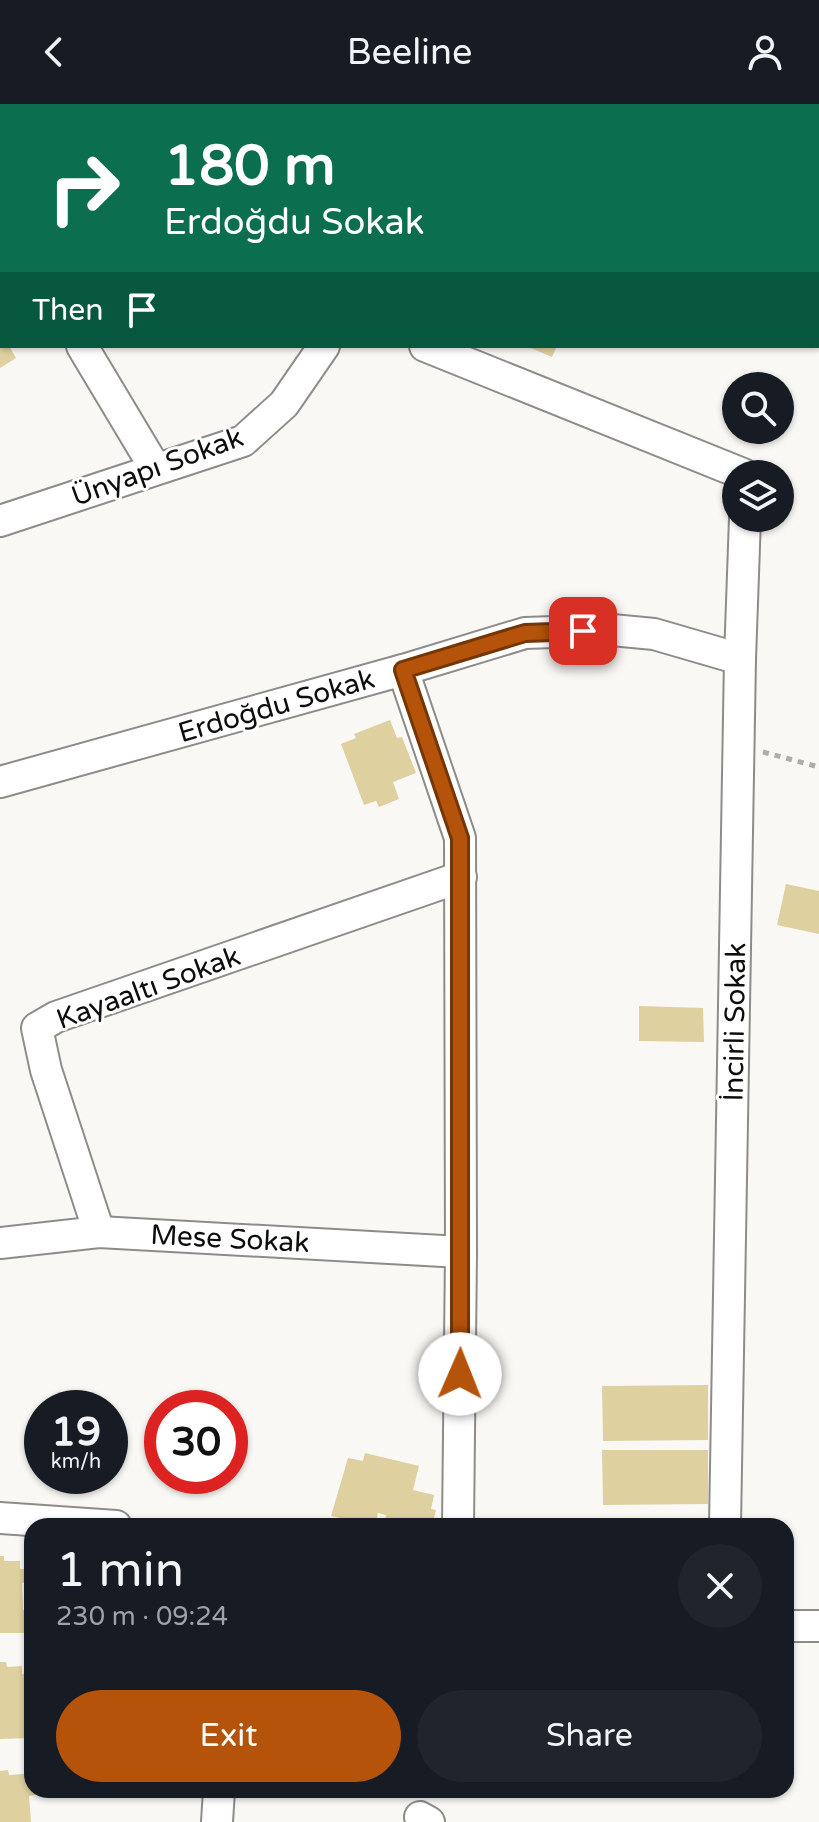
<!DOCTYPE html>
<html lang="en">
<head>
<meta charset="utf-8">
<style>
  :root { --surface:#171b24; --page:#20242c; --text:#f1f3f6; --muted:#9ea1a6; --accent:#b45309 }
  body { margin:0; font-family:"Varela Round",sans-serif; background:var(--page); color:var(--text); height:100vh; display:flex; flex-direction:column; font-size:30px; white-space:nowrap }
  * { box-sizing:border-box; margin:0 }
  p { font-size:26px; color:var(--muted) }
  .icon { flex:none; width:44px; height:44px; fill:none; stroke:currentColor; stroke-width:2; stroke-linecap:round; stroke-linejoin:round }
  .map { position:relative; flex:1; overflow:hidden }
  .panel { position:absolute; left:24px; top:1414px; width:770px; height:280px; display:flex; flex-direction:column; background:var(--surface); border-radius:24px; box-shadow:0 2px 6px #0004 }
  .panel>* { flex:none }
  .hud { position:absolute; left:0px; top:0px; width:820px; height:244px; box-shadow:0 2px 6px #0004; background:#0b6e4f; color:#fff; overflow:hidden }
  .buttons { position:absolute; left:722px; top:268px; display:grid; gap:16px }
  .buttons a { display:grid; place-items:center; width:72px; height:72px; border-radius:50%; background:var(--surface); box-shadow:0 2px 6px #0004; font-size:40px }
  .speed { position:absolute; left:24px; top:1286px; display:flex; gap:16px; font-size:40px; font-weight:700; text-align:center }
  .speed>* { display:grid; place-content:center; width:104px; height:104px; border-radius:50%; background:var(--surface); box-shadow:0 2px 6px #0004; line-height:1 }
  .speed small { font-size:20px; font-weight:400 }
  .speed .limit { border:12px solid #d22; background:#fff; color:#111 }
  .pin { position:absolute; display:grid; place-items:center; width:68px; height:68px; color:#fff; margin:-34px; border-radius:16px; box-shadow:0 4px 12px #0006 }
  .me { position:absolute; width:88px; margin:-44px; rotate:1deg; stroke-linejoin:round; filter:drop-shadow(0 0 6px #0008) }
  .turn { display:flex; align-items:center; gap:28px; height:168px; padding:0 32px; font-size:36px }
  .turn .icon { width:104px; height:104px; stroke-width:2.5 }
  .turn b { display:block; font-size:56px; line-height:68px }
  .then { display:flex; align-items:center; height:76px; padding:0 32px; background:#0003; gap:16px; font-size:30px }
  .round { display:grid; place-items:center; flex:none; width:84px; height:84px; border-radius:42px; background:var(--page) }
  .head { display:flex; align-items:center; justify-content:space-between; height:136px; padding:0 32px }
  h1 { font-size:48px; font-weight:600; line-height:60px }
  .primary-button { display:flex; gap:16px; margin-top:auto; padding:16px 32px }
  .primary-button a { flex:1; height:92px; border-radius:48px; background:var(--accent); color:#fff; font-size:32px; font-weight:600; line-height:92px; text-align:center }
  .primary-button a+a { background:var(--page); color:var(--text) }
  header { display:flex; justify-content:space-between; align-items:center; height:104px; padding:0 32px; background:var(--surface); font-size:36px; font-weight:600 }
  .map>svg:first-child { display:block }
  .building { fill:#dfd09f }
  .lines { fill:none; stroke-linecap:round; stroke-linejoin:round }
  .minor-casing { stroke:#8e8c89; stroke-width:34 }
  .path { stroke:#afadaa; stroke-width:5; stroke-dasharray:6 6; stroke-linecap:butt }
  .minor { stroke:#fff; stroke-width:30 }
  .route-casing { stroke:#753606; stroke-width:20 }
  .route { stroke:#b45309; stroke-width:14 }
  .labels { text-anchor:middle; stroke-width:6; stroke-linejoin:round; paint-order:stroke }
  .street-label { font-size:28px; fill:#0d0d0b; stroke:#fff }
</style>
</head>
<body>
<header><svg class="icon" aria-label="back" viewBox="0 0 24 24"><path d="M15 5l-7 7 7 7"/></svg>Beeline<svg class="icon" aria-label="person" viewBox="0 0 24 24"><circle cx="12" cy="8" r="4"/><path d="M4 21q1-7 8-7t8 7"/></svg></header>
<div class="map">
<svg width="819" height="1718" viewBox="0 0 819 1718">
  <rect width="100%" height="100%" fill="#faf8f4"/>
  <!-- building -->
  <g class="building">
    <polygon points="0,242 9,242 16,254 0,264"/>
    <polygon points="526,242 557,242 552,253"/>
    <polygon points="390,616 397,634 402,633 416,669 393,678 399,695 379,703 376,697 364,701 341,640 356,634 354,630"/>
    <polygon points="786,780 819,787 819,830 777,821"/>
    <polygon points="639,902 703,904 704,938 639,937"/>
    <polygon points="708,1281 708,1336 603,1337 602,1282"/>
    <polygon points="602,1346 708,1346 708,1400 603,1401"/>
    <polygon points="365,1349 419,1362 413,1386 434,1391 431,1405 436,1406 432,1422 384,1422 386,1411 378,1409 375,1422 331,1412 348,1354 363,1357"/>
    <polygon points="0,1452 4,1452 4,1457 20,1457 20,1465 28,1465 28,1479 22,1479 23,1506 32,1506 32,1529 0,1529"/>
    <polygon points="0,1558 6,1558 7,1563 22,1562 22,1570 31,1569 31,1584 25,1584 27,1611 32,1611 32,1634 0,1635"/>
    <polygon points="8,1666 9,1671 24,1670 25,1677 32,1677 35,1691 29,1692 31,1718 0,1718 0,1667"/>
  </g>
  <g class="lines">
    <defs>
      <g id="minor">
        <polyline points="206,0 207,2"/>
        <polyline points="505,0 508,2"/>
        <polyline points="710,2 712,0"/>
        <polyline points="0,111 2,114"/>
        <polyline points="818,154 819,154"/>
        <polyline points="82,242 155,364"/>
        <polyline points="425,242 743,370"/>
        <polyline points="0,417 243,337 284,300 324,242"/>
        <polyline points="403,566 460,734 461,1148 458,1422"/>
        <polyline points="0,678 403,566 525,529 612,526 654,530 740,555"/>
        <polyline points="99,1128 46,966 37,924 56,913 461,773"/>
        <polyline points="0,1139 99,1128 461,1148"/>
        <polyline points="0,1414 116,1422"/>
        <polyline points="725,1422 740,555 745,414"/>
        <polyline points="786,1522 819,1522"/>
        <polyline points="420,1713 429,1718"/>
        <polyline points="217,1718 219,1686"/>
      </g>
    </defs>
    <!-- minor casing -->
    <use href="#minor" class="minor-casing"/>
    <!-- path -->
    <polyline class="path" points="763,648 819,663"/>
    <!-- minor -->
    <use href="#minor" class="minor"/>
  </g>
  <g class="lines">
    <defs>
      <polyline id="route" points="460,1270 460,734 403,566 525,529 583,527"/>
    </defs>
    <!-- route casing -->
    <use href="#route" class="route-casing"/>
    <!-- route -->
    <use href="#route" class="route"/>
  </g>
  <g class="labels">
    <!-- street labels -->
    <g class="street-label">
      <text transform="translate(157 362) rotate(-20)" y="10">Ünyapı Sokak</text>
      <text transform="translate(276 601) rotate(-16)" y="10">Erdoğdu Sokak</text>
      <text transform="translate(148 883) rotate(-20)" y="10">Kayaaltı Sokak</text>
      <text transform="translate(734 918) rotate(-89)" y="10">İncirli Sokak</text>
      <text transform="translate(230 1134) rotate(3)" y="10">Mese Sokak</text>
    </g>
  </g>
</svg>
<div class="buttons">
<a><svg class="icon" aria-label="search" viewBox="0 0 24 24"><circle cx="10" cy="10" r="6"/><path d="M15 15l6 6"/></svg></a>
<a><svg class="icon" aria-label="layers" viewBox="0 0 24 24"><path d="M12 4l9 5-9 5-9-5zM3 14l9 5 9-5"/></svg></a>
</div>
<div class="speed"><div>19<small>km/h</small></div><div class="limit">30</div></div>
<div class="pin" style="left:583px;top:527px;background:#d93025"><svg class="icon" aria-label="arrive" viewBox="0 0 24 24"><path d="M6 21V4h12l-3 4 3 4H6"/></svg></div>
<svg class="me" style="left:460px;top:1270px" viewBox="-20 -20 40 40"><circle r="19" fill="#fff"/><path d="M0-13L10 11 0 6-10 11z" fill="#b45309"/></svg>
<div class="hud">
<div class="turn"><svg class="icon" aria-label="right" viewBox="0 0 24 24"><path d="M7 20v-9h11M14 6l5 5-5 5"/></svg><div><b>180 m</b>Erdoğdu Sokak</div></div>
<div class="then">Then<svg class="icon" aria-label="arrive" viewBox="0 0 24 24"><path d="M6 21V4h12l-3 4 3 4H6"/></svg></div>
</div>
<section class="panel">
<div class="head"><div><h1>1 min</h1><p>230 m · 09:24</p></div><a class="round"><svg class="icon" aria-label="close" viewBox="0 0 24 24"><path d="M6 6l12 12M18 6L6 18"/></svg></a></div>
<div class="primary-button"><a>Exit</a><a>Share</a></div>
</section>
</div>
</body>
</html>
